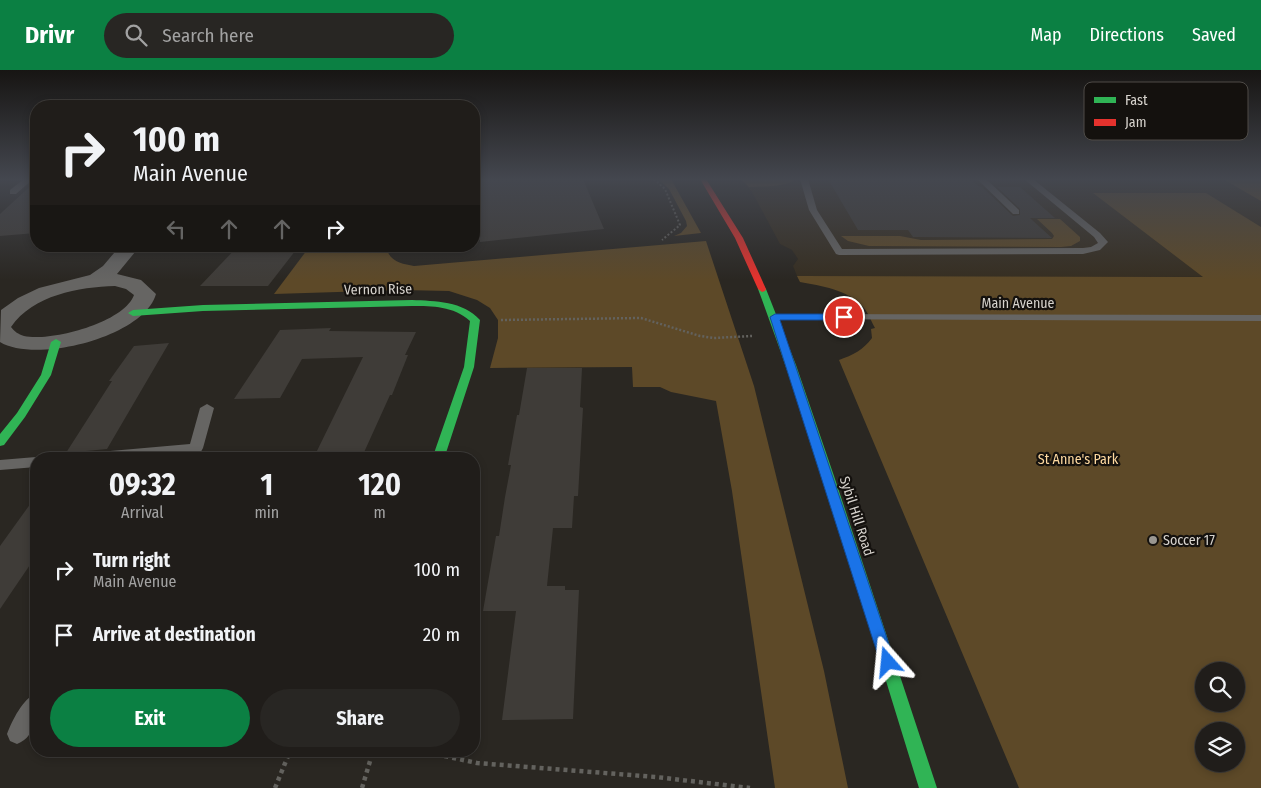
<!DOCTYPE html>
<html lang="en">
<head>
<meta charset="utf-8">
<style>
  :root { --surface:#201d1a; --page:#282623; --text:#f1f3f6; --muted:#a2a2a2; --line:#3d3b39; --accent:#0b8043 }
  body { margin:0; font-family:"Fira Sans Condensed",sans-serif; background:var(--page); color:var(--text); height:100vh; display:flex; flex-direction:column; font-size:19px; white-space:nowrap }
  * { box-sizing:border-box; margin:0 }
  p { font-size:16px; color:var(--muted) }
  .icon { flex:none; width:28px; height:28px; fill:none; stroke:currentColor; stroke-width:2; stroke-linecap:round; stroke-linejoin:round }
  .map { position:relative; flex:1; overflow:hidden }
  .side { position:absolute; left:30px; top:382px; width:450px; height:305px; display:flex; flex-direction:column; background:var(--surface); border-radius:20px; box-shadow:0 2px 8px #0003,0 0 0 1px var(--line) }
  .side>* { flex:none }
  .guide { position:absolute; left:30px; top:30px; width:450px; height:152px; border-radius:20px; box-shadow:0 2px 8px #0003,0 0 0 1px var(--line); background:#201d1a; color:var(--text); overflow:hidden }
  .tools { position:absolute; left:1195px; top:592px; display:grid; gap:10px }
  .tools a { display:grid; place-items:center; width:50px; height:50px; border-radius:50%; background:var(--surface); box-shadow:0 2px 8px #0003,0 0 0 1px var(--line); font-size:25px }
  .pin { position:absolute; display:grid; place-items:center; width:42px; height:42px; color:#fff; margin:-21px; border:2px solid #fff; border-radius:50%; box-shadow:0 1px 5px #0007 }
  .me { position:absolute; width:55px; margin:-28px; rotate:342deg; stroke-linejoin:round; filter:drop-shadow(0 0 4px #0008) }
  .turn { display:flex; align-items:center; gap:18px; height:105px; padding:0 20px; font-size:22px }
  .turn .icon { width:65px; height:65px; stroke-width:2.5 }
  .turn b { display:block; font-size:35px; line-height:42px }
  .lanes { display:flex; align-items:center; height:48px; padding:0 20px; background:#0003; justify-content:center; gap:25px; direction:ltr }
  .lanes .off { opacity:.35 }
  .eta { display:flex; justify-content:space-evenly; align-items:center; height:85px; text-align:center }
  .eta b { font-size:30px; font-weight:700; line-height:35px }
  .primary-button { display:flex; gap:10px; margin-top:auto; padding:10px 20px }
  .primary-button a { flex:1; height:58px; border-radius:30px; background:var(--accent); color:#fff; font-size:20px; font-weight:700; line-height:58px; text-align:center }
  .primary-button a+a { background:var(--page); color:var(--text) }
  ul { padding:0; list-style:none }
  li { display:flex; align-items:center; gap:15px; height:65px; padding:0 20px }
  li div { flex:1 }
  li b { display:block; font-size:19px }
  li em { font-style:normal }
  header { display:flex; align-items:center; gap:30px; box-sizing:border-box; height:70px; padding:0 25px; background:var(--accent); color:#fff }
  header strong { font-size:24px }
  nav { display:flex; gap:28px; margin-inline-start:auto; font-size:18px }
  .search { width:350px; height:45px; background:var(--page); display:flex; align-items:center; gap:12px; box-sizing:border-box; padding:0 18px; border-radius:28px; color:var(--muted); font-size:19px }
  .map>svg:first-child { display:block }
  .built { fill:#362e21 }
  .green { fill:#5d4928; fill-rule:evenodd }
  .building { fill:#3f3c38 }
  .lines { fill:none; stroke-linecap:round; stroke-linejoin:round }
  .path-far2 { stroke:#63625e; stroke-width:2; stroke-dasharray:2 2; stroke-linecap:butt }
  .path-far1 { stroke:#63625e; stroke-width:2.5; stroke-dasharray:2 2; stroke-linecap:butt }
  .path { stroke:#63625e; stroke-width:4.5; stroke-dasharray:4 4; stroke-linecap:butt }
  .lane { fill:#666563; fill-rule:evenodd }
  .street { fill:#666563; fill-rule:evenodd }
  .fast { fill:#30b455; fill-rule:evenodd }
  .jam { fill:#e5322d; fill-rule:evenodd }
  .route { fill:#1a73e8; stroke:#114b97 }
  .poi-dot { fill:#9a9791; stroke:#14110e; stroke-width:2 }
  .labels { text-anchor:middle; stroke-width:4.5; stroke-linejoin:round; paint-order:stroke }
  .street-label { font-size:14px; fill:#d7d3cd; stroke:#14110e }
  .park-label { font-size:14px; fill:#fed9a0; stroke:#14110e }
  .poi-label { font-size:14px; fill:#d7d3cd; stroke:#14110e; text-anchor:start }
  .key { fill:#14110e; stroke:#4e4b47; stroke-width:1 }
  .key-label { font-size:14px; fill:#d7d3cd }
</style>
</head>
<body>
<header>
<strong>Drivr</strong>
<div class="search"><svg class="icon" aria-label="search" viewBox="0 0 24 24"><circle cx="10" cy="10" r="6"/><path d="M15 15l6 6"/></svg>Search here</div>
<nav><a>Map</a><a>Directions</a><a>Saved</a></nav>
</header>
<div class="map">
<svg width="1261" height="718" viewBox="0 0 1261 718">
  <rect width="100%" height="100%" fill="#2a2722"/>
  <!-- built -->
  <polygon class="built" points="741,109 1261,109 1261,207 797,206 793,196 798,189 792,180 780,174 752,122"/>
  <!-- green -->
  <g class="green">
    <polygon points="658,109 671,109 701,163 674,166 681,163 687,156 686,151 669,119"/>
    <path d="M 741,109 L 796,109 C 783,118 764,116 749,117 Z"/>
    <polygon points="1223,109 1261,109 1261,131"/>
    <path d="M 1093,123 L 1206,123 L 1261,157 L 1261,718 L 1019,718 L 839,290 C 853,285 863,280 872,268 L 871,259 L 875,258 C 871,251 868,242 863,237 C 847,219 821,216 800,212 L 797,206 L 1203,207 ZM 1204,601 L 1236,601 L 1236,634 L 1204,634 ZM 1204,661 L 1236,661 L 1236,694 L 1204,694 Z"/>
    <polygon points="1037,149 1060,149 1080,167 1080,171 1071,176 1061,177 869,176 848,171 841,166 900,166 921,170 1052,169 1054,166 1052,163"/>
    <path d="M 706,171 L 754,316 L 824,601 L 848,718 L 775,718 L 732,421 L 716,331 L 671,322 L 660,317 L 633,317 L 632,297 L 490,298 L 498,268 L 498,250 L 490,238 L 477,230 L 449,221 L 402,220 L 274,224 L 310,176 L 387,176 C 387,191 402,194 414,196 Z"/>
  </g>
  <!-- building -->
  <g class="building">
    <polygon points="474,109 583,109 604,159 480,172 480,170 474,170"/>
    <polygon points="828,109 970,109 978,116 982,117 1013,146 1020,145 1020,139 997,117 1020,117 1055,148 1030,148 1052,168 913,167 908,160 858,160"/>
    <polygon points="36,111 36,163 0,166 0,144"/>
    <polygon points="238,176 299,176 268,216 200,216"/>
    <polygon points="331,258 329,261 416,262 405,285 408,285 392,325 390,325 361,389 313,389 363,287 302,289 280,328 234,329 280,260"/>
    <polygon points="169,273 107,379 76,382 64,386 112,311 109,311 134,276"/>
    <polygon points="527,298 582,298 580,337 583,338 578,426 574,426 572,458 553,458 547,516 565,516 565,520 579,520 573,649 502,650 516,541 483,541 496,466 499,466 505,427 511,395 508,395 517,345 519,345"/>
    <polygon points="36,426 36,486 0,539 0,476"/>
  </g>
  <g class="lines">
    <!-- path-far2 -->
    <polyline class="path-far2" points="654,109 665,119 680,155 662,170"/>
    <!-- path-far1 -->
    <polyline class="path-far1" points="501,250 641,248 700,266 714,268 752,266"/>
    <!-- path -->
    <g class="path">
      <polyline points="421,681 477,693 656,707 750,718"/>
      <polyline points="275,718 290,681"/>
      <polyline points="362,718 373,681"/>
    </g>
    <!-- lane -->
    <g class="lane">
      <polygon points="24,109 33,109 16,124 10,124 10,120"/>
      <polygon points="800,109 808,109 817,140 842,179 1083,178 1091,177 1098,173 1094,167 1024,109 1033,109 1100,163 1108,172 1100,180 1083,184 839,185 836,184 809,140"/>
      <polygon points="977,109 986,109 1019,140 1019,144 1013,144"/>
      <polygon points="775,244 1261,245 1261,251 771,249 769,247 771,245"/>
      <polygon points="207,334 214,338 203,378 197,389 183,389 186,384 131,389 69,389 71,386 76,384 190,374 200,338"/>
      <polygon points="36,387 41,389 36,389 36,397 0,400 0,390"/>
      <path d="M 36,624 C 36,642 38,666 17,674 L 10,671 L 7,664 C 12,651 23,628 36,624 Z"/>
    </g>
    <!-- street -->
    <path class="street" d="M 120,176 L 140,176 L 117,204 L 141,210 L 156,224 C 144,267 36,294 0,272 L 1,240 L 18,228 L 39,218 L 90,205 L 103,196 ZM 115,216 L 126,219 L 134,225 C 124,253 50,272 24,266 C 18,264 15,262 11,257 C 33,225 79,217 115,216 Z"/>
    <!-- fast -->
    <g class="fast">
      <path d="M 762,216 L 766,219 L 796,295 L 834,406 L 937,718 L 919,718 C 867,551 819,383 758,219 Z"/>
      <path d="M 412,230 C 435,231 463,231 480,250 L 474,297 L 444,389 L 432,389 L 464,297 L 470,251 C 453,236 433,236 412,236 L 203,241 L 133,246 L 128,243 L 133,240 L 203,235 Z"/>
      <polygon points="56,269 61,272 51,305 25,347 4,375 0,376 0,364 17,343 41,305 51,272"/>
    </g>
    <!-- jam -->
    <polygon class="jam" points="700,109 706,109 743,168 766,219 765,221 762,222 758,219 735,168"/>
  </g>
  <!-- sky -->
  <linearGradient id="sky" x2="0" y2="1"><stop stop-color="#171513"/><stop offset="0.52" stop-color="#44474f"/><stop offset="1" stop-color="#44474f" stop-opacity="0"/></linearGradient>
  <rect width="1261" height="210" fill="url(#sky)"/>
  <!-- route -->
  <polygon class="route" points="775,244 844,244 849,247 844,250 780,250 895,592 893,597 888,599 882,597 880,592 770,247"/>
  <!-- markers -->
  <circle class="poi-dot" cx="1153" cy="470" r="5"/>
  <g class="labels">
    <!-- street labels -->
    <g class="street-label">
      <text transform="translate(378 219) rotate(-1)" y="5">Vernon Rise</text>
      <text x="1018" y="238">Main Avenue</text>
      <text transform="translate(857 446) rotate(72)" y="5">Sybil Hill Road</text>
    </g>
    <!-- park labels -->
    <g class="park-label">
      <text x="1078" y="394">St Anne's Park</text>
    </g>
    <!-- poi labels -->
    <g class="poi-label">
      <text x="1163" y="475">Soccer 17</text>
    </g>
  </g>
  <!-- legend -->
  <rect x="1084" y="12" width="164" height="58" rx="8" class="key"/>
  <rect x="1094" y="27" width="22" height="6" fill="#30b455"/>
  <rect x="1094" y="49" width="22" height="7" fill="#e5322d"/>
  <g class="key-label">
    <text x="1125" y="35">Fast</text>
    <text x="1125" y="57">Jam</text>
  </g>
</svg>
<div class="tools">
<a><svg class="icon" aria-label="search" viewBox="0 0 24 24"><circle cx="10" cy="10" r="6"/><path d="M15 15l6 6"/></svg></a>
<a><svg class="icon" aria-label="layers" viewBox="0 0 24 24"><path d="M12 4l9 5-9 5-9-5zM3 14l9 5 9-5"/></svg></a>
</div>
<div class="pin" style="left:844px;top:247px;background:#d93025"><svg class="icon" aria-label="arrive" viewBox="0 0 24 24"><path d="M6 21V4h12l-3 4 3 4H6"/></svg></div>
<svg class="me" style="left:888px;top:592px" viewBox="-20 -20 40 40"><path d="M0-17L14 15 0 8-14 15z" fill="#1a73e8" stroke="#fff" stroke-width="4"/></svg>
<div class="guide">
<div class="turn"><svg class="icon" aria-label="right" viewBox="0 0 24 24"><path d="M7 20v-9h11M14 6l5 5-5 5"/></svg><div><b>100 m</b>Main Avenue</div></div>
<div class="lanes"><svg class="icon off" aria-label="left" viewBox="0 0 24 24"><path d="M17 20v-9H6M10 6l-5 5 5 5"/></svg><svg class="icon off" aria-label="ahead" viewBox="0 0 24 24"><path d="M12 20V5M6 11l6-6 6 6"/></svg><svg class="icon off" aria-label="ahead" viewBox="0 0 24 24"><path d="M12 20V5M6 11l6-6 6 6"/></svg><svg class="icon" aria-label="right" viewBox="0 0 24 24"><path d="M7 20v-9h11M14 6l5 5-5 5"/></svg></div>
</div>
<section class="side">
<div class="eta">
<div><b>09:32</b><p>Arrival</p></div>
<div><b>1</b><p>min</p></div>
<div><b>120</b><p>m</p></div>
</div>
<ul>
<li><svg class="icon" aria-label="right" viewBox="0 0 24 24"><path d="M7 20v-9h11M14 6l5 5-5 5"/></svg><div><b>Turn right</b><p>Main Avenue</p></div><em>100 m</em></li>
<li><svg class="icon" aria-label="arrive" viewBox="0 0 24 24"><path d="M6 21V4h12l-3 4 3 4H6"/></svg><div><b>Arrive at destination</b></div><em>20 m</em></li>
</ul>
<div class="primary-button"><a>Exit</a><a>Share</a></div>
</section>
</div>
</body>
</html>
